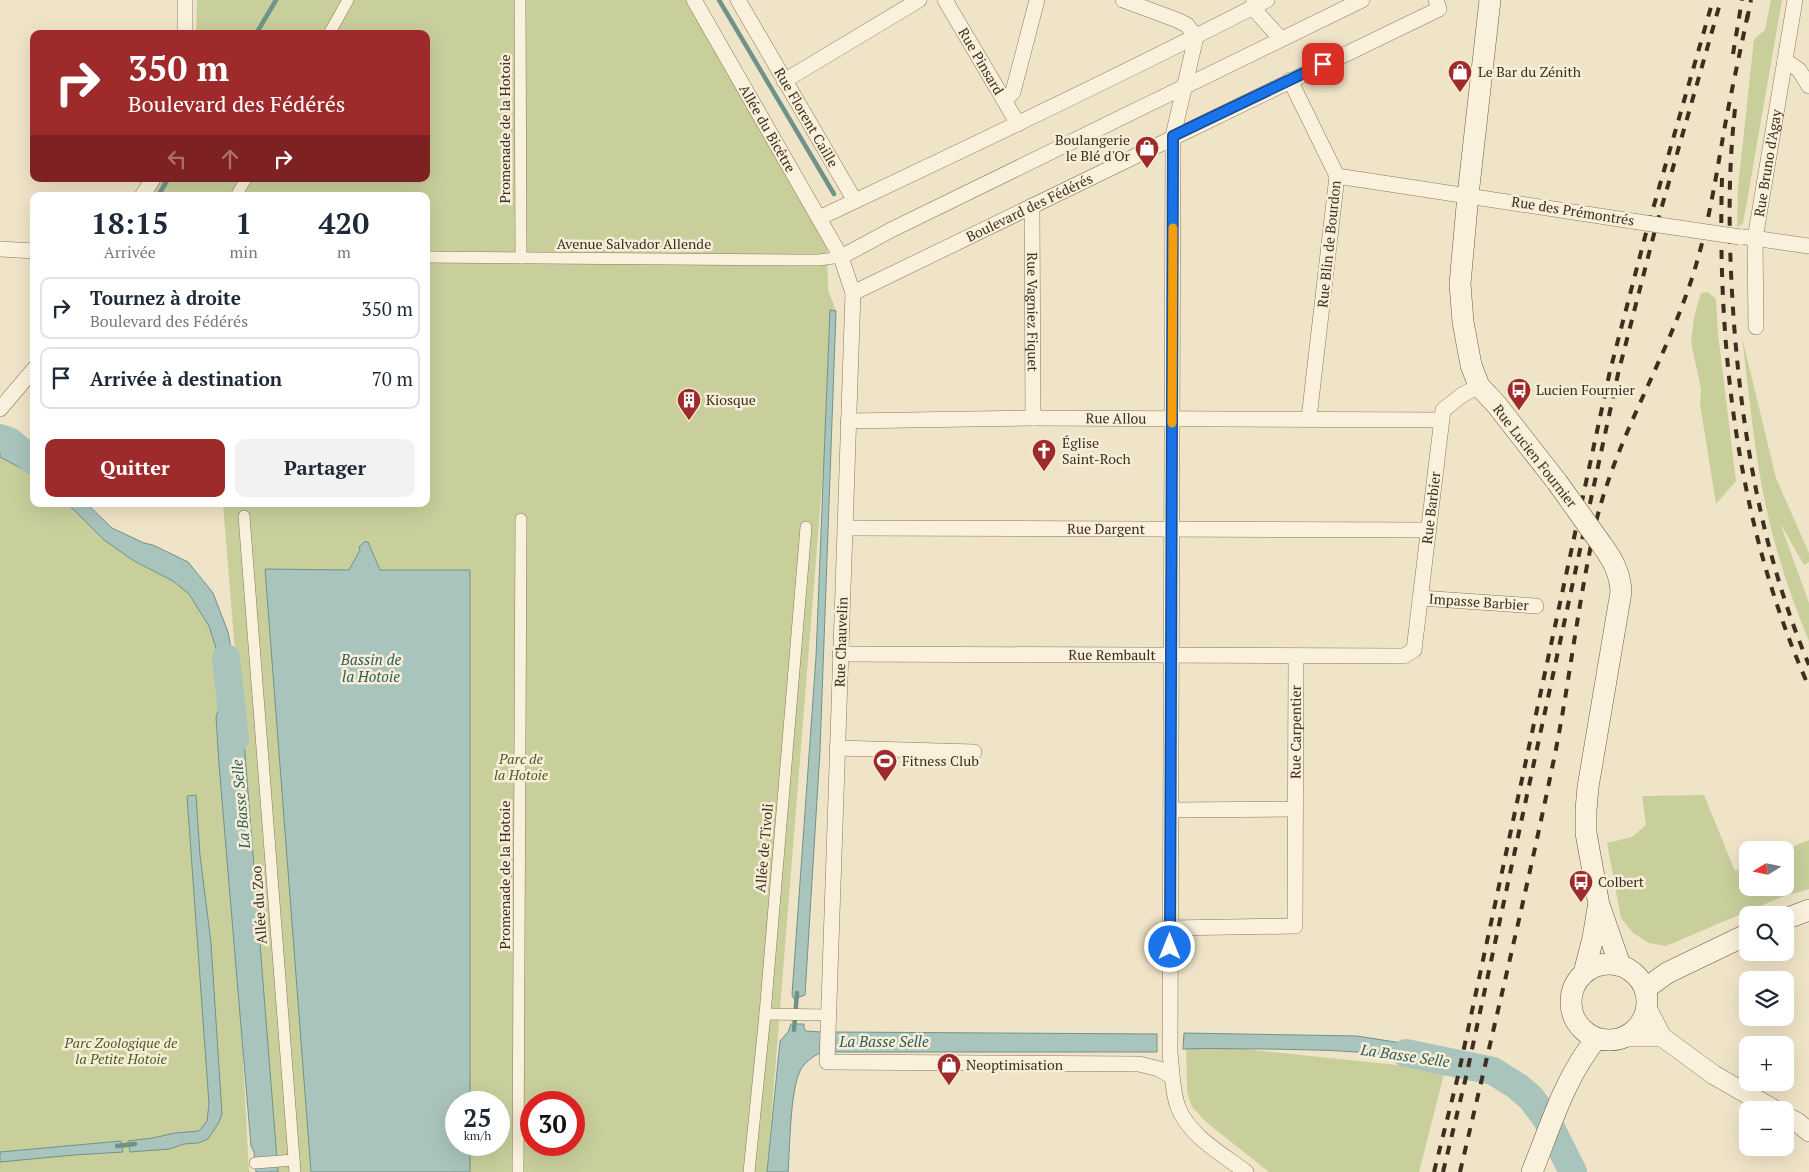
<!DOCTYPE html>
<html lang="fr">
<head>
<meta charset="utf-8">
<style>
  :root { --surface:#fff; --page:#f2f2f3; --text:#1f2937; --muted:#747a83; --line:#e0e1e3; --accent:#9e2a2b }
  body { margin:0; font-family:"PT Serif",serif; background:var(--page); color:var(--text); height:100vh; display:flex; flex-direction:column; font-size:19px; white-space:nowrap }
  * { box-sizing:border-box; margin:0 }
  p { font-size:16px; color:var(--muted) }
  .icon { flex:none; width:28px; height:28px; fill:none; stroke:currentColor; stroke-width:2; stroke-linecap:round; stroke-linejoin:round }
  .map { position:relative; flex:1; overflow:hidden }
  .panel { position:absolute; left:30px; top:192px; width:400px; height:315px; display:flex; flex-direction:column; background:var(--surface); border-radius:10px; box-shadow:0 5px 20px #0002 }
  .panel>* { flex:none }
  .top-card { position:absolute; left:30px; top:30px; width:400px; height:152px; border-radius:10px; box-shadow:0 5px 20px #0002; background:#9e2a2b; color:#fff; overflow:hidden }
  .needle { width:32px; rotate:260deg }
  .buttons { position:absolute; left:1739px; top:841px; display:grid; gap:10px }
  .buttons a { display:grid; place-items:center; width:55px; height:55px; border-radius:10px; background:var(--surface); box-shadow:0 5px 20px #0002; font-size:25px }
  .speed { position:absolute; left:445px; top:1091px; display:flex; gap:10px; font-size:25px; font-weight:700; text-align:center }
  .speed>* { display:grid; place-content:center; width:65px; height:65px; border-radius:50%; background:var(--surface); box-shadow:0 5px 20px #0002; line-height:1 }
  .speed small { font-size:12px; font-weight:400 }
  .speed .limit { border:8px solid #d22; background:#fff; color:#111 }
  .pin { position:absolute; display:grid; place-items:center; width:42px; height:42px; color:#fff; margin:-21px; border-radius:10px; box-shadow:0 2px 8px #0006 }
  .me { position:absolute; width:55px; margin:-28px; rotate:0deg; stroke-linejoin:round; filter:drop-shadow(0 0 4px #0008) }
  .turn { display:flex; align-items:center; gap:18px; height:105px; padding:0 15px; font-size:22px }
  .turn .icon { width:65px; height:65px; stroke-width:2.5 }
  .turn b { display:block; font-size:35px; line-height:42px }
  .lanes { display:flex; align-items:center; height:48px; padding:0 15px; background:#0003; justify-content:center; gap:25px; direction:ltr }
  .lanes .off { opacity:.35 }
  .eta { display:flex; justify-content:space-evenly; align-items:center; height:85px; text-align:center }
  .eta b { font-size:30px; font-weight:800; line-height:35px }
  .action { display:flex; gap:10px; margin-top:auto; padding:10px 15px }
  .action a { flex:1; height:58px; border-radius:10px; background:var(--accent); color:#fff; font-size:20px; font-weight:800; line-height:58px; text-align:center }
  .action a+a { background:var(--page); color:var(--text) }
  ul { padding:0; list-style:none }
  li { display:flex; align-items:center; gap:15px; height:62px; margin:0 10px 8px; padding:0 5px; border:2px solid var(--line); border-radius:10px }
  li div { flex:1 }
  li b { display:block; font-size:19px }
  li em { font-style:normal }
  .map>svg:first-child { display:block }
  .green { fill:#c9cf9b; fill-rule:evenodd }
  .water { fill:#a9c4bc; stroke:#6f938a }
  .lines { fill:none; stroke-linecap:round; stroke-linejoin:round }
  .stream { stroke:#6f938a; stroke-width:4.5 }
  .river { stroke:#a9c4bc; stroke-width:28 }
  .pedestrian-casing { stroke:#8d765c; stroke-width:12 }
  .minor-casing { stroke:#8d765c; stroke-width:16 }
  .tertiary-casing { stroke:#8d765c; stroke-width:20 }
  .secondary-casing { stroke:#6f573f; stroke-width:22 }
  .pedestrian { stroke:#faf1dc; stroke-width:11 }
  .minor { stroke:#faf1dc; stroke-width:15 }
  .tertiary { stroke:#faf1dc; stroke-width:19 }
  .secondary { stroke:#faf1dc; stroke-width:21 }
  .rail { stroke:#3d2e20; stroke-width:4; stroke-dasharray:9 9; stroke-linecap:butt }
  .minor-bridge-casing { stroke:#8d765c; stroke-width:16; stroke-linecap:butt }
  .secondary-bridge-casing { stroke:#6f573f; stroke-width:22; stroke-linecap:butt }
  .minor-bridge { stroke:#faf1dc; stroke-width:15 }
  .secondary-bridge { stroke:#faf1dc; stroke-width:21 }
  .route-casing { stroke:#114b97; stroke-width:12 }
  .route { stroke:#1a73e8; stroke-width:9 }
  .slow { stroke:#f59e0b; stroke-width:9 }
  .labels { text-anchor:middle; stroke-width:5; stroke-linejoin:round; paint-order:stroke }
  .street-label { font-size:14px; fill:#3d2e20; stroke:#f7eed8 }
  .poi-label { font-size:14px; fill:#3d2e20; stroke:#f7eed8; text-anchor:start }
  .park-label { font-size:14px; font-style:italic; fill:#4d5a26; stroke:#f7eed8 }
  .water-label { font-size:15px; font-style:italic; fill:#2f5d5a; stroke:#f7eed8 }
</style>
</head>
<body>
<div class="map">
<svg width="1809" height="1172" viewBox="0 0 1809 1172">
  <rect width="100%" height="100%" fill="#f0e4c8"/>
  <!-- green -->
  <g class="green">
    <path d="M 197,0 L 688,0 L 827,241 L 828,290 L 836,310 L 767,1172 L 277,1172 L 223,504 L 426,504 L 426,196 L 148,196 L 157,179 L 426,179 L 426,34 L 196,34 ZM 456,1102 L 499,1102 L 499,1145 L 456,1145 ZM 531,1102 L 574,1102 L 574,1145 L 531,1145 Z"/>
    <polygon points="1771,0 1782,0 1743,224 1737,227 1738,187 1754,39 1765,30"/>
    <polygon points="1708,292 1716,299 1718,334 1736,481 1716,504 1700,404 1701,389 1691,342 1694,317 1701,293"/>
    <path d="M 1742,337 L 1776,478 L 1809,553 L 1809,562 L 1804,565 L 1780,523 L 1809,603 L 1809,641 C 1791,598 1776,553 1766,507 C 1754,451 1749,394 1742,337 Z"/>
    <polygon points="0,448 34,470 34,504 71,504 191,591 211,624 216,641 234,891 249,1172 0,1172"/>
    <polygon points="1704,795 1735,871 1747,866 1748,888 1785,888 1785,850 1809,840 1809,889 1779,898 1666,946 1649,943 1633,933 1621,918 1607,843 1632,837 1646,825 1642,796"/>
    <polygon points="1186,1043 1445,1070 1419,1172 1269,1172 1206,1122 1192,1107 1187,1092"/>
  </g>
  <!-- water -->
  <g class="water">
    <polygon points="830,310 836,311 820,751 805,995 794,999 792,995 816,657"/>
    <polygon points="5,436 13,443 15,441 34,453 34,477 30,473 0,457 0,442"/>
    <polygon points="68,504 87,504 112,528 144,543 153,545 188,562 213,593 228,632 240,694 221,698 219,696 216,648 209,626 189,594 173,581 134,561 104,540"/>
    <polygon points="364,542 368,542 380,570 470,570 470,1102 456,1102 456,1145 470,1145 470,1172 311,1172 265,569 349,570 360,550 359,547"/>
    <polygon points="221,703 241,703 278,1172 256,1172 254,1152 251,1146 219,764 216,717"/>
    <polygon points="196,795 200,855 211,943 222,1114 218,1124 208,1139 198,1143 184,1144 170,1149 130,1152 128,1141 153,1138 175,1133 199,1131 207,1121 209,1104 187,796"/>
    <path d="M 791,1024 L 804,1024 L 804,1028 L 806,1031 L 821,1032 L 820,1053 C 812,1057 804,1063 800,1071 C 790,1092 790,1147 788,1172 L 767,1172 L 780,1041 L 788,1032 Z"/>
    <polygon points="834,1032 1157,1034 1157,1052 834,1052"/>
    <path d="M 1184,1033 L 1357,1036 L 1446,1050 L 1442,1066 C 1385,1050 1323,1050 1264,1049 C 1237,1049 1210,1048 1183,1049 Z"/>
    <polygon points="1544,1103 1564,1135 1582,1172 1561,1172 1538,1121"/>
    <polygon points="121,1141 123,1152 74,1155 0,1162 0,1152"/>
  </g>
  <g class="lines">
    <!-- stream -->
    <g class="stream">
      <polyline points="719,0 834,194"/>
      <polyline points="256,34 276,0"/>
      <polyline points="158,196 168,179"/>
      <polyline points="794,1030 797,993"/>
      <polyline points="117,1146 135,1144"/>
    </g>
    <!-- river -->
    <g class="river">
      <polyline points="0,438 9,441 34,461"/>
      <polyline points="226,658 235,739"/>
      <polyline points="1406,1053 1493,1071 1517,1086 1531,1098 1546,1118 1573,1172"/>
    </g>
    <defs>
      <g id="pedestrian">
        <polyline points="520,0 521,258"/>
        <polyline points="329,34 348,0"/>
        <polyline points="236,196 246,179"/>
        <polyline points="426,257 796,260 819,260 841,257"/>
        <polyline points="244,516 295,1172"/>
        <polyline points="765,1014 828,1015"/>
        <polyline points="255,1163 294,1160"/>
        <polyline points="518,1172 521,519"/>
        <polyline points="749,1172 765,1014 806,527"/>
      </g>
      <g id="minor">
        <polyline points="185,0 185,34"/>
        <path id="s1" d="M 694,0 L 841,257 L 853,293 L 827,1062 L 1139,1064 L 1159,1069 L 1172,1077"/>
        <path id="s2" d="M 738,0 L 855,201 L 819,218"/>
        <path id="s3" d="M 945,0 L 1018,124"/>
        <path d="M 1123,0 L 1177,20 L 1187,25 L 1196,37 L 1173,136 L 1170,1053 C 1172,1070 1172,1091 1178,1107 C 1189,1136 1222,1154 1246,1172"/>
        <polyline points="1254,0 1253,8 1281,39"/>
        <polyline points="1785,60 1799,70 1809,86"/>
        <polyline points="1290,80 1337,176 1309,418"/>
        <polyline points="784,81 919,0"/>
        <polyline points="1005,101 1013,92 1037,0"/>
        <polyline points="1337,176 1632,221"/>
        <polyline points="142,196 153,179"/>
        <path d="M 855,201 C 993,136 1131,70 1267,0"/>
        <path id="s4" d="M 1032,206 L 1033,418"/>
        <polyline points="1746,237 1809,246"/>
        <polyline points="0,249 34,251"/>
        <polyline points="841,257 891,230 1362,0"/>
        <path id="s5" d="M 853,293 L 1439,9 L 1436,0"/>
        <path id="s6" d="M 1756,327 L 1755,239 L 1795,0"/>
        <polyline points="0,409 34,369"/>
        <path id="s7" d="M 848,421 L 1033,418 L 1442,420"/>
        <path id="s8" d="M 845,528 L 1429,530"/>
        <path id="s9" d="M 1420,598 L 1536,606"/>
        <path id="s10" d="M 840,654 L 1404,656 L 1414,650 L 1443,410 L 1462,395 L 1479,386"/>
        <polyline points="837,748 974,752"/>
        <polyline points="1171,810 1295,809"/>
        <path id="s11" d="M 1171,928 L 1295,926 L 1296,656"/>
      </g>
      <g id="tertiary">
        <polyline points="1647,1008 1662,1037 1714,1075 1775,1110"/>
        <polyline points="1627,1037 1662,1037"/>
        <polyline points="1785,1116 1797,1122 1809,1132"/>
      </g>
      <g id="secondary">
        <polyline points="1490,0 1468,195 1460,284 1463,322 1471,365 1479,386 1496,404 1557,482"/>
        <path d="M 1602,545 C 1613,560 1620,573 1621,592 L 1588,787 L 1586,810 L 1586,833 L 1599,905 L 1620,965"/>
        <polyline points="1785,919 1809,910"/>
        <circle cx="1609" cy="1002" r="38"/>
        <polyline points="1584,973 1593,938 1598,908"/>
        <polyline points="1645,989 1667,973 1748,934"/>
        <path d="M 1532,1172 C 1551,1125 1564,1079 1596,1039"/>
      </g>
    </defs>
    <!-- pedestrian casing -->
    <use href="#pedestrian" class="pedestrian-casing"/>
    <!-- minor casing -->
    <use href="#minor" class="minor-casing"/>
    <!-- tertiary casing -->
    <use href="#tertiary" class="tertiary-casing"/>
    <!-- secondary casing -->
    <use href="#secondary" class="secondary-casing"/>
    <!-- pedestrian -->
    <use href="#pedestrian" class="pedestrian"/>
    <!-- minor -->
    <use href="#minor" class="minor"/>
    <!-- tertiary -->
    <use href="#tertiary" class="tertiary"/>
    <!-- secondary -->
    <use href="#secondary" class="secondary"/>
    <!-- rail -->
    <g class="rail">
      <polyline points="1747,20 1751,0"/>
      <polyline points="1733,54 1742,0"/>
      <path d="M 1735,109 C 1727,180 1729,252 1734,324 C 1743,441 1763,556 1809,665"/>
      <path d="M 1722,178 C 1717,350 1738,529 1809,687"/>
      <polyline points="1434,1172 1458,1076 1610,371 1646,233 1713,0"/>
      <polyline points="1443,1172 1466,1077 1618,374 1654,234 1721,0"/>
      <path d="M 1460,1172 C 1493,1031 1527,891 1556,749 C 1571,672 1579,595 1597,518 C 1618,436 1663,364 1690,284 C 1707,234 1715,183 1724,131 C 1731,92 1740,53 1748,13"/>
    </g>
    <defs>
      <polyline id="minor-bridge" points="1632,221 1740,237"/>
      <polyline id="secondary-bridge" points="1557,482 1602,545"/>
    </defs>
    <!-- minor-bridge casing -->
    <use href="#minor-bridge" class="minor-bridge-casing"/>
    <!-- secondary-bridge casing -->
    <use href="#secondary-bridge" class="secondary-bridge-casing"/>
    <!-- minor-bridge -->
    <use href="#minor-bridge" class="minor-bridge"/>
    <!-- secondary-bridge -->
    <use href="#secondary-bridge" class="secondary-bridge"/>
  </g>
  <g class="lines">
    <defs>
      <polyline id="route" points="1170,947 1173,136 1323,64"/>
    </defs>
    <!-- route casing -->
    <use href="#route" class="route-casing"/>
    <!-- route -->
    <use href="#route" class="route"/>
    <!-- slow -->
    <polyline class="slow" points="1172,423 1173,228"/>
  </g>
  <!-- icons -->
  <defs>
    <symbol id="shop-pin" viewBox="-11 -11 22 30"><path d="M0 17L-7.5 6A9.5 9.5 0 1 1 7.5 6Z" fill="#9e2a2b" stroke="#f7eed8"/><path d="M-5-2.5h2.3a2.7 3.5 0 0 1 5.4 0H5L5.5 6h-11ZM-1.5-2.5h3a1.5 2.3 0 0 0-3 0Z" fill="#fff"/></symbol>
    <symbol id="bus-pin" viewBox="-11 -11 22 30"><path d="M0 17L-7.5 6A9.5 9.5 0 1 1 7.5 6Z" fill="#9e2a2b" stroke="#f7eed8"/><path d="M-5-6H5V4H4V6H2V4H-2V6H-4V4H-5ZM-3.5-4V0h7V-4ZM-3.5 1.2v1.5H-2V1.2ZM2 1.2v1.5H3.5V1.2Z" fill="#fff"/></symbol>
    <symbol id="building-pin" viewBox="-11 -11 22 30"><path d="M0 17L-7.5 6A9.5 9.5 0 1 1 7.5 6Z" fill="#9e2a2b" stroke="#f7eed8"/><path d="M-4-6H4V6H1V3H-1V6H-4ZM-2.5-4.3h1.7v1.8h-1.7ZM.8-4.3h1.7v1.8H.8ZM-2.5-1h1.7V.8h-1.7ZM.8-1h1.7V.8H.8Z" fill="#fff"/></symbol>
    <symbol id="church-pin" viewBox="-11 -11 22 30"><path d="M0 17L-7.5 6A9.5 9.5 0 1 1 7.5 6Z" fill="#9e2a2b" stroke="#f7eed8"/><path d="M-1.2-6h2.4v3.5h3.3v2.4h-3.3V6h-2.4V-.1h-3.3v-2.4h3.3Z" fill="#fff"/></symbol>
    <symbol id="stadium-pin" viewBox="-11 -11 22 30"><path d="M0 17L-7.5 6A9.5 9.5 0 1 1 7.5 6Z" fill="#9e2a2b" stroke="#f7eed8"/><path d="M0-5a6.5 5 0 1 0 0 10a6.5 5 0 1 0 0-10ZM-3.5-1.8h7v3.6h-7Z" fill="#fff"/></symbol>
  </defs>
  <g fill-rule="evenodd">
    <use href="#shop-pin" x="1446" y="58" width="28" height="38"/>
    <use href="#shop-pin" x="1133" y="134" width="28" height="38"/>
    <use href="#bus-pin" x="1505" y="376" width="28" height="38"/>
    <use href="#building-pin" x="675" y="386" width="28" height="38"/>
    <use href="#church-pin" x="1030" y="437" width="28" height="38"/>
    <use href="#stadium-pin" x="871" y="747" width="28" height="38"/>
    <use href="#bus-pin" x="1567" y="868" width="28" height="38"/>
    <use href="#shop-pin" x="935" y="1051" width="28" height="38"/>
  </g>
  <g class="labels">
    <!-- street labels -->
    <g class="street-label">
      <text dy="5" stroke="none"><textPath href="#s3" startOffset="71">Rue Pinsard</textPath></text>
      <text dy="5" stroke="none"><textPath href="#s2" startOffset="136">Rue Florent Caille</textPath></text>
      <text dy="5" stroke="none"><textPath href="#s1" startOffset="148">Allée du Bicêtre</textPath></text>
      <text transform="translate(505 129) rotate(-90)" y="5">Promenade de la Hotoie</text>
      <text dy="5" stroke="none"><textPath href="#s6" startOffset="165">Rue Bruno d'Agay</textPath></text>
      <text dy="5" stroke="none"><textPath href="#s5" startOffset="196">Boulevard des Fédérés</textPath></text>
      <text transform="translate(1573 211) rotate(9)" y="5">Rue des Prémontrés</text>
      <text x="634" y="249">Avenue Salvador Allende</text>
      <text transform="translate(1329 244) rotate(-84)" y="5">Rue Blin de Bourdon</text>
      <text dy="5" stroke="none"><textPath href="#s4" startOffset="106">Rue Vagniez Fiquet</textPath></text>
      <text dy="5" stroke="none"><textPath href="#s7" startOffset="268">Rue Allou</textPath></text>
      <text transform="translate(1535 456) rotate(52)" y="5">Rue Lucien Fournier</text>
      <text dy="5" stroke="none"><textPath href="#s10" startOffset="719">Rue Barbier</textPath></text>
      <text dy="5" stroke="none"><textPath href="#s8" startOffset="261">Rue Dargent</textPath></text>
      <text dy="5" stroke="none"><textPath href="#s9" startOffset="59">Impasse Barbier</textPath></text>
      <text transform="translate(841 642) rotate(-88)" y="5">Rue Chauvelin</text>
      <text dy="5" stroke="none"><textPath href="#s10" startOffset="272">Rue Rembault</textPath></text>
      <text dy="5" stroke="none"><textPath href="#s11" startOffset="318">Rue Carpentier</textPath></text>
      <text transform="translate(764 848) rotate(-85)" y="5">Allée de Tivoli</text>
      <text transform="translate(505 875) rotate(-90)" y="5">Promenade de la Hotoie</text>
      <text transform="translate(259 905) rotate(-94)" y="5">Allée du Zoo</text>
    </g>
    <!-- poi labels -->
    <g class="poi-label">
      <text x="1478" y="77">Le Bar du Zénith</text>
      <text x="1130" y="145" text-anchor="end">Boulangerie<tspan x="1130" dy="16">le Blé d'Or</tspan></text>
      <text x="1536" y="395">Lucien Fournier</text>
      <text x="706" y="405">Kiosque</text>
      <text x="1062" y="448">Église<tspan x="1062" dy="16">Saint-Roch</tspan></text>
      <text x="902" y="766">Fitness Club</text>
      <text x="1598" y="887">Colbert</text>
      <text x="966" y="1070">Neoptimisation</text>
    </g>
    <!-- park labels -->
    <g class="park-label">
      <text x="521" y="764">Parc de<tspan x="521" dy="16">la Hotoie</tspan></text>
      <text x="121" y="1048">Parc Zoologique de<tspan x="121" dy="16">la Petite Hotoie</tspan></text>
    </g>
    <!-- water labels -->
    <g class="water-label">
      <text x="371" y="665">Bassin de<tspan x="371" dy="17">la Hotoie</tspan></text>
      <text transform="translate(241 804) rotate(-95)" y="5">La Basse Selle</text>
      <text x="884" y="1047">La Basse Selle</text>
      <text transform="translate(1405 1056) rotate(8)" y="5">La Basse Selle</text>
    </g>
  </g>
</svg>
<div class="buttons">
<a><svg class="needle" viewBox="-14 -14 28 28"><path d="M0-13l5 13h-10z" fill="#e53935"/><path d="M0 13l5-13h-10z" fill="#747a83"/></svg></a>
<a><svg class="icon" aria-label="search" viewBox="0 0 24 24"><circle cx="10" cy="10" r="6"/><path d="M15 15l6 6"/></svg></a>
<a><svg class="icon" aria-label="layers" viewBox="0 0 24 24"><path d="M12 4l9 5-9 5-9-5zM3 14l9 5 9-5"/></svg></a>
<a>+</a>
<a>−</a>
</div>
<div class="speed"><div>25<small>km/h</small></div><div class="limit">30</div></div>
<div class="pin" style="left:1323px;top:64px;background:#d93025"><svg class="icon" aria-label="arrive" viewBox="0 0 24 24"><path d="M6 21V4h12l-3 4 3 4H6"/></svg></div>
<svg class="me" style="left:1170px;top:947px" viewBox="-20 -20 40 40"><circle r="17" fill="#1a73e8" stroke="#fff" stroke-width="3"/><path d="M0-11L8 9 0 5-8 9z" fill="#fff"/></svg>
<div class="top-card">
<div class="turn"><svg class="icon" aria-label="right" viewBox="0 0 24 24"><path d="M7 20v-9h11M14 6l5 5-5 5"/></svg><div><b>350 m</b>Boulevard des Fédérés</div></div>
<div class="lanes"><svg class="icon off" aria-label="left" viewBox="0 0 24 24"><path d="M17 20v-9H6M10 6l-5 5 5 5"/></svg><svg class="icon off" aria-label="ahead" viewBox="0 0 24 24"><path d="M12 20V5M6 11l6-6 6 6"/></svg><svg class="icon" aria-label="right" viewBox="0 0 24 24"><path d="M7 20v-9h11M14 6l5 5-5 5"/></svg></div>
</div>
<section class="panel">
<div class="eta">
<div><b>18:15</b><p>Arrivée</p></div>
<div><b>1</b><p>min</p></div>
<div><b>420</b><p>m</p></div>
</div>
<ul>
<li><svg class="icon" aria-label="right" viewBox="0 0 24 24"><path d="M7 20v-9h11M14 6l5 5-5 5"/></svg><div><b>Tournez à droite</b><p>Boulevard des Fédérés</p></div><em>350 m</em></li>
<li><svg class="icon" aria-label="arrive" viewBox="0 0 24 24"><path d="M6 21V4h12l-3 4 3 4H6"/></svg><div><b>Arrivée à destination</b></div><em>70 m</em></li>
</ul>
<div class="action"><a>Quitter</a><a>Partager</a></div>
</section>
</div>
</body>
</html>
